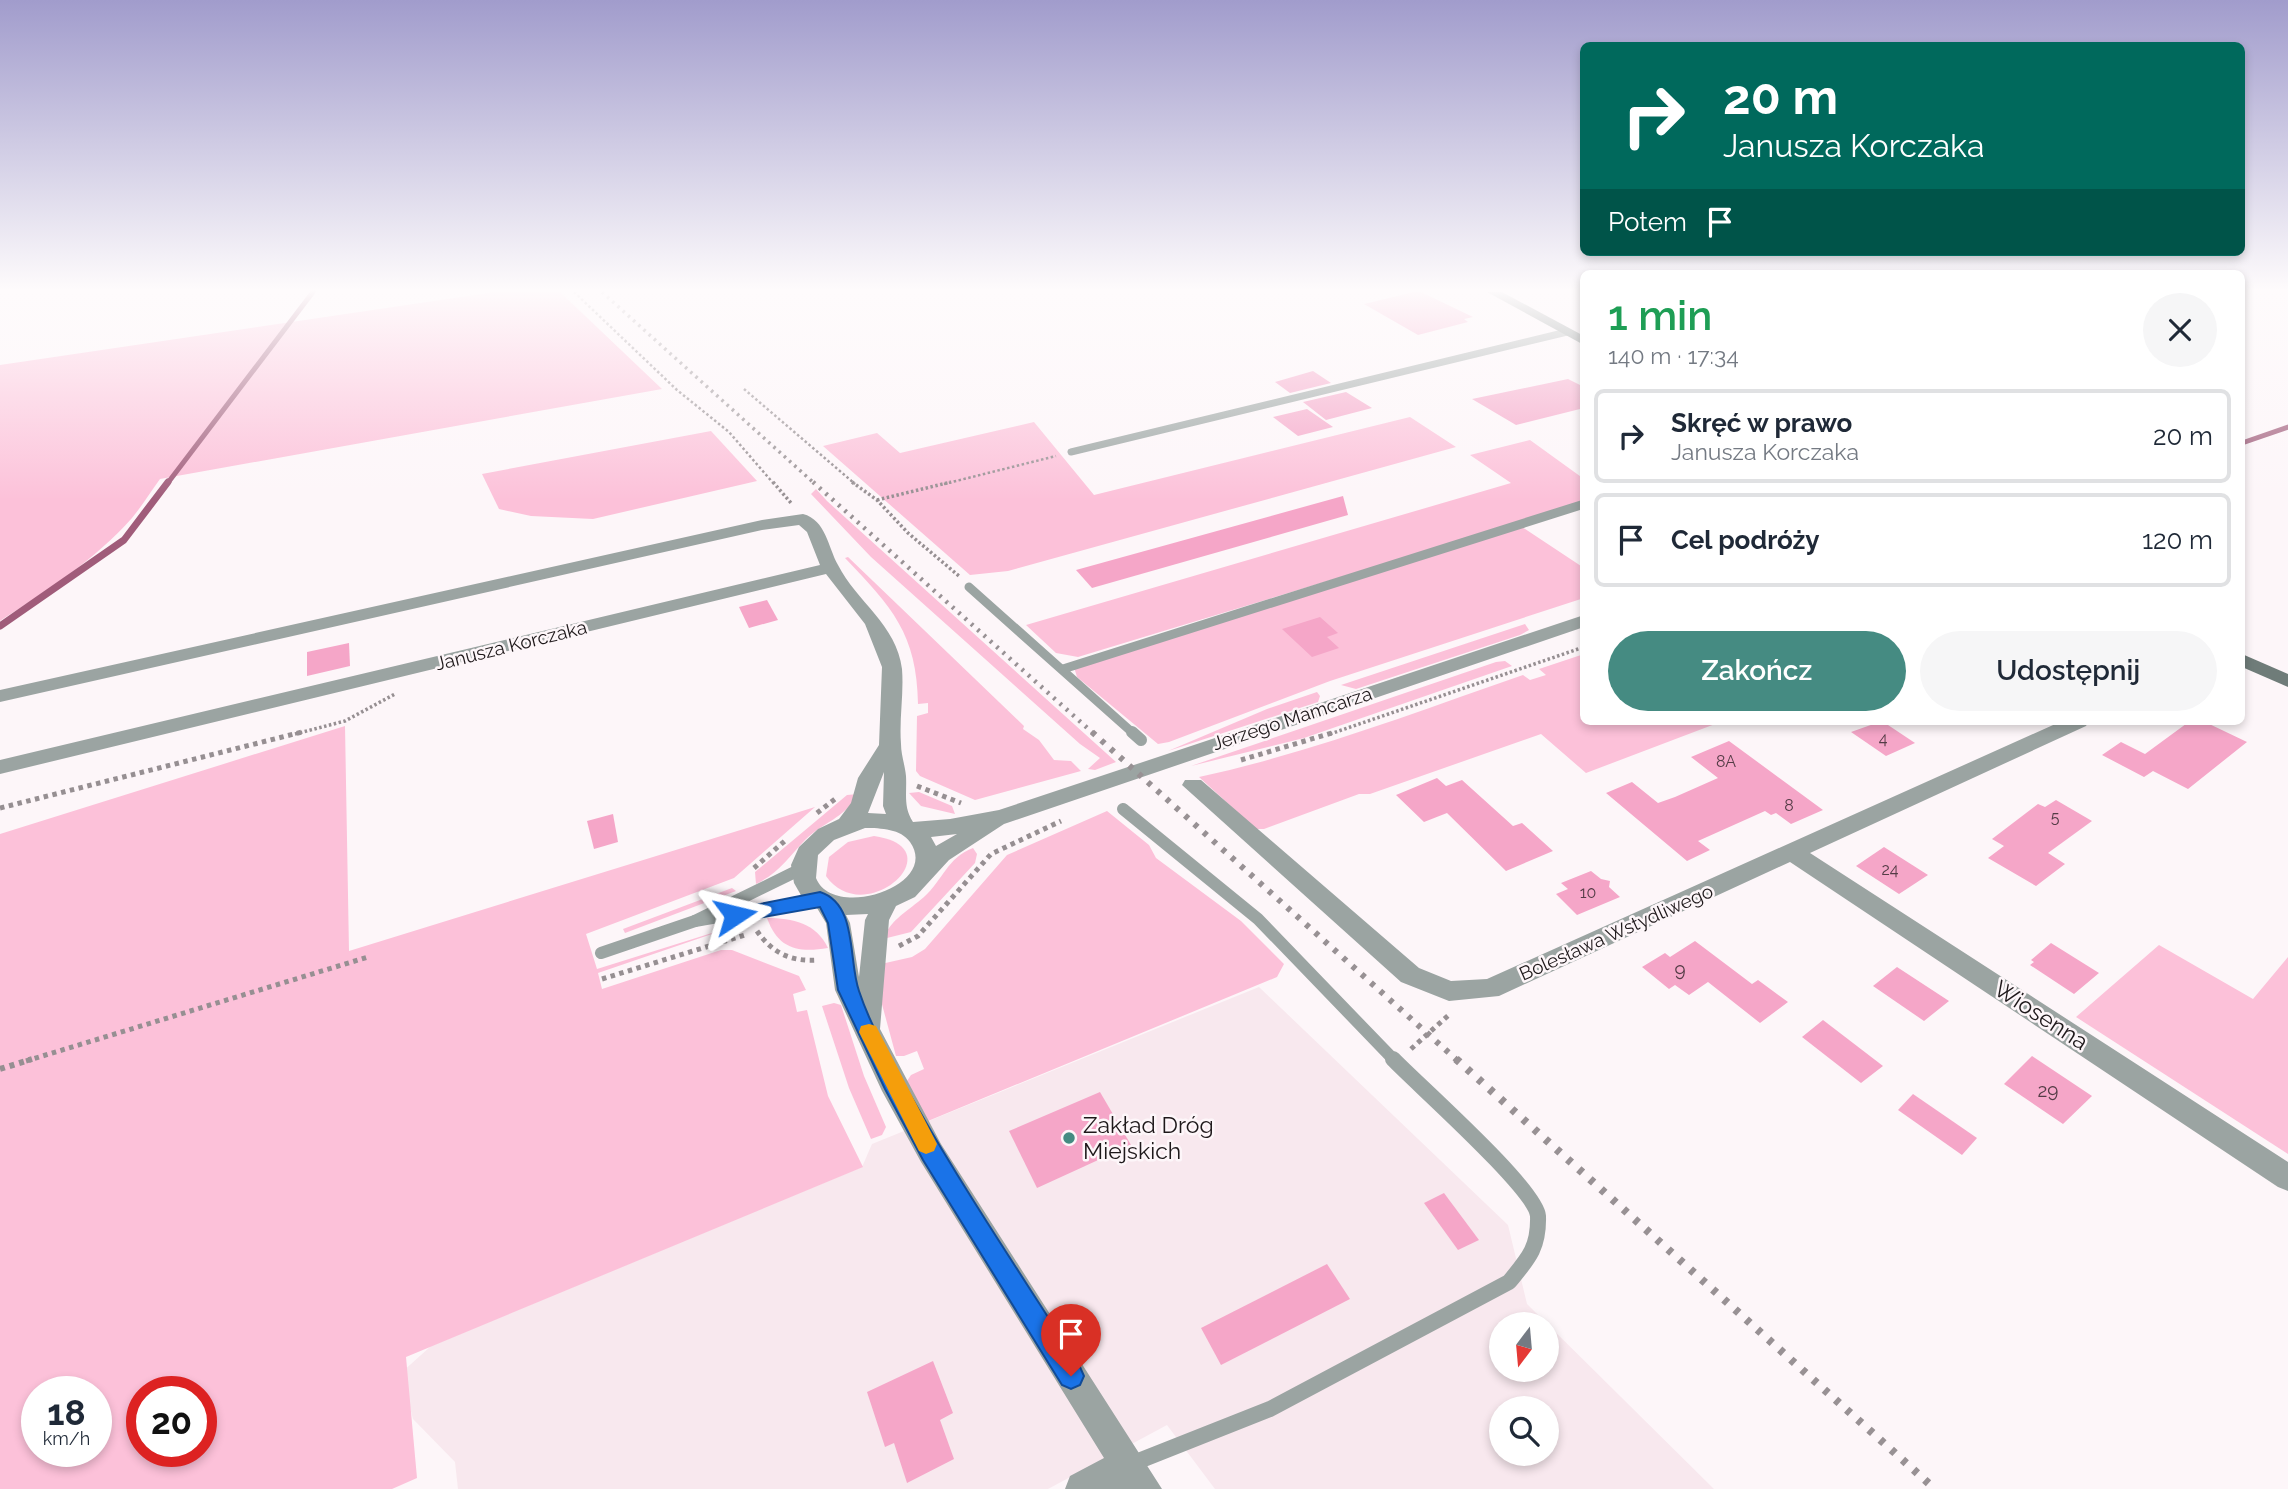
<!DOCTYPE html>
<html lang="pl">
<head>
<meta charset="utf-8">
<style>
  :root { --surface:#fff; --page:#f6f6f7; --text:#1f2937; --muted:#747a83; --line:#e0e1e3; --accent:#458b82 }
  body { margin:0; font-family:Raleway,sans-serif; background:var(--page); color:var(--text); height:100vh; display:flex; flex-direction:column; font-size:26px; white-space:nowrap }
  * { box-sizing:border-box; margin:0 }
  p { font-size:23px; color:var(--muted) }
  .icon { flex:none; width:38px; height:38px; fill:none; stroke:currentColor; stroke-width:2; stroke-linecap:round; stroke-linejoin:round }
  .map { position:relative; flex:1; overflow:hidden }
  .panel { position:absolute; left:1580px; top:270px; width:665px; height:455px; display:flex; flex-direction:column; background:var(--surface); border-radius:10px; box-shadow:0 4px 10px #0003 }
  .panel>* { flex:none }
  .top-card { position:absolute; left:1580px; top:42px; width:665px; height:214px; border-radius:10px; box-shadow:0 4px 10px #0003; background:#00695c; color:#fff; overflow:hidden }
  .needle { width:46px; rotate:196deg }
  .tools { position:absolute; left:1489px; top:1312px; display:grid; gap:14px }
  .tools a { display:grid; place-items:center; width:70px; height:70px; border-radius:50%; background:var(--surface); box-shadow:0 4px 10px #0003; font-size:35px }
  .speed { position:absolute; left:21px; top:1376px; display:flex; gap:14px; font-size:35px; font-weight:700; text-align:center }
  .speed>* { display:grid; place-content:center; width:91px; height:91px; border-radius:50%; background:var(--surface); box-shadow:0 4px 10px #0003; line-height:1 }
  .speed small { font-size:18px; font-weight:400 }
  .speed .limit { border:10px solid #d22; background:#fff; color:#111 }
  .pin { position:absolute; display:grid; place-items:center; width:60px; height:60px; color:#fff; margin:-72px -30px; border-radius:50% 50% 50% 0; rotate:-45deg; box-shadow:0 0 7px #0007 }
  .pin .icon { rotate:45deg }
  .me { position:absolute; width:77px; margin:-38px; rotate:80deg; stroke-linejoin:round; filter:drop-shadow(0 0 5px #0008) }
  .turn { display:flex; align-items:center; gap:24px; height:147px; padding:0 28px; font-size:32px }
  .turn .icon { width:91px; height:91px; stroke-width:2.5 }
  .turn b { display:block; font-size:49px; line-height:60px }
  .then { display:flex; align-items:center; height:66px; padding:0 28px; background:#0003; gap:14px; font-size:26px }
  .round { display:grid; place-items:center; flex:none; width:74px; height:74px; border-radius:37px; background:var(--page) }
  .head { display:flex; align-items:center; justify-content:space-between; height:119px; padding:0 28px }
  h1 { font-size:42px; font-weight:600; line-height:52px; color:#1e9e55 }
  .button { display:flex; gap:14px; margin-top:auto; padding:14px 28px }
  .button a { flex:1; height:80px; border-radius:42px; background:var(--accent); color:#fff; font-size:28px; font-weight:600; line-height:80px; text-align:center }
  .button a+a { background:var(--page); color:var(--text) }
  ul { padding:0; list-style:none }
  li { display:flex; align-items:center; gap:21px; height:94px; margin:0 14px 10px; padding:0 14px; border:4px solid var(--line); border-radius:10px }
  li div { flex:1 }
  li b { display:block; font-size:26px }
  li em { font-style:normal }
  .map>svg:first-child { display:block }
  .built { fill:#f8e8ee; fill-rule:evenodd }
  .green { fill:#fcc1d9; fill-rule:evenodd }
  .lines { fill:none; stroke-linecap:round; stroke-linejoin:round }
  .stream-far1 { stroke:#a05c7a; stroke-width:5 }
  .stream { stroke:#a05c7a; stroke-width:7 }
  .building { fill:#f5a6c8 }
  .path-far3 { stroke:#968f92; stroke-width:2.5; stroke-dasharray:2.5 2.5; stroke-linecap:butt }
  .path-far2 { stroke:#968f92; stroke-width:3.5; stroke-dasharray:2.5 2.5; stroke-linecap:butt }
  .path-far1 { stroke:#968f92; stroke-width:5; stroke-dasharray:4.5 4.5; stroke-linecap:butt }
  .path { stroke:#968f92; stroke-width:6; stroke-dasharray:5 5; stroke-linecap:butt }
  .lane-far3 { stroke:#9ba4a2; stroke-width:7 }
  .lane-far2 { stroke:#9ba4a2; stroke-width:9 }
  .lane-far1 { stroke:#9ba4a2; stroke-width:12 }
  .lane { stroke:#9ba4a2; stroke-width:16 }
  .street { fill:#9ba4a2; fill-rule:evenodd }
  .secondary { fill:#6f7c79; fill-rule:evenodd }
  .rail-far3 { stroke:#989194; stroke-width:3.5; stroke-dasharray:2.5 4.5; stroke-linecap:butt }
  .rail-far2 { stroke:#989194; stroke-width:4.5; stroke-dasharray:2.5 6; stroke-linecap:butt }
  .rail-far1 { stroke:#989194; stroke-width:6; stroke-dasharray:4.5 8; stroke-linecap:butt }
  .rail { stroke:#989194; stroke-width:8; stroke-dasharray:5 10; stroke-linecap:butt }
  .route { fill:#1a73e8; stroke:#114b97; stroke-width:2 }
  .slow { fill:#f59e0b }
  .poi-dot { fill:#458b82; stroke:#fdf6f9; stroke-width:2.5 }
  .labels { text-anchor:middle; stroke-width:5; stroke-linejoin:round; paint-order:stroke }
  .number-label { font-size:16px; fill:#543c46 }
  .street-label { font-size:19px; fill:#1e181a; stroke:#fdf6f9 }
  .near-number-label { font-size:19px; fill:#543c46 }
  .near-street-label { font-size:23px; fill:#1e181a; stroke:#fdf6f9 }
  .near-poi-label { font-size:23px; fill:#1e181a; stroke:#fdf6f9; text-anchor:start }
</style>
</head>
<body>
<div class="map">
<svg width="2288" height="1489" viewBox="0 0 2288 1489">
  <rect width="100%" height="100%" fill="#fdf6f9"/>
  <!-- built -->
  <path class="built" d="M 1259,987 L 1508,1225 L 1527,1304 L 1714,1489 L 1215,1489 L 1167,1425 L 1048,1489 L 458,1489 L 455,1462 L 413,1419 L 401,1373 L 431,1346 L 862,1167 L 872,1144 ZM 1502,1325 L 1547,1325 L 1547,1370 L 1502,1370 ZM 1502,1409 L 1547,1409 L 1547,1454 L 1502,1454 Z"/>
  <!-- green -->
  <g class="green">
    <path d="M 495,292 L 560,292 L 662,389 L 160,479 C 151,491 142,506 132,518 C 95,560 46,591 0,621 L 0,365 Z"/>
    <polygon points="1410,417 1456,447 1008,571 970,575 823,446 877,433 900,453 1034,422 1094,495"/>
    <polygon points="711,431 757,481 593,519 531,516 499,509 482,474"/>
    <polygon points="1530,440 1584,479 1584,503 1078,657 1056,653 1026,625 1511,483 1470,455"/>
    <polygon points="816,489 827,501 1116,762 1095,770 1088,769 1100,758 1080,744 871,557 811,494"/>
    <polygon points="1522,527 1584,568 1584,598 1330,681 1169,742 1158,744 1077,677 1074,667"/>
    <path d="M 848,557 L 1024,726 L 1023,729 L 1039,740 L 1054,760 L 1071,761 L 1081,771 L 975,800 L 920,776 L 916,771 L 917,716 L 928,713 L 928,703 L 918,704 C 917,634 892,607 845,558 Z"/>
    <polygon points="1525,624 1529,630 1520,635 1356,689 1341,685"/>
    <path d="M 1584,654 L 1584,721 L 1723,721 L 1586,773 L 1541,734 L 1370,794 L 1359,794 L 1264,829 L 1256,829 L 1199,777 C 1310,753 1416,712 1523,675 L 1530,680 L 1546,675 L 1539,669 Z"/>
    <polygon points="1505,661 1512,666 1304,738 1191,766 1496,662"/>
    <polygon points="1317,692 1320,696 1318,702 1168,751 1267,709"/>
    <path d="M 345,726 L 349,951 L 815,807 L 734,878 L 586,934 L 597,969 L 747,922 L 598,973 L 602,989 L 721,950 L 732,950 L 799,976 L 806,990 L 793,994 L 797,1012 L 807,1010 L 828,1096 L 863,1167 L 406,1357 L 417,1478 L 392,1489 L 0,1489 L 0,834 ZM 37,1391 L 96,1391 L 96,1451 L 37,1451 ZM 142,1391 L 201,1391 L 201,1451 L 142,1451 Z"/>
    <polygon points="919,792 952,806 955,814 921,806 909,793"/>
    <path d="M 858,794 C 843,820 824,821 805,840 C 788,858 779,873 756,884 L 755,872 L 847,795 Z"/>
    <polygon points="1107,811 1149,845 1156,858 1241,921 1284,964 1277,977 928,1121 907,1081 911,1075 924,1069 917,1051 904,1056 896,1056 880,997 881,964 912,957 925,949 1007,855"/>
    <path d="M 874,836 C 957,848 864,931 826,876 L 829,857 L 848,842 Z"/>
    <path d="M 973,848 L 977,854 L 975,863 L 911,932 L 883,939 C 891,919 908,911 924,897 C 943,880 947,858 973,848 Z"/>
    <polygon points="732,888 736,891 625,933 623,929"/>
    <path d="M 767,918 C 793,918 816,923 828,948 C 798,953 778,949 767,918 Z"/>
    <polygon points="2159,945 2253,999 2288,957 2288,1154 2076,1017"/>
    <polygon points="834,1003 841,1005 864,1076 886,1127 882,1135 871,1139 849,1088 822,1006"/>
  </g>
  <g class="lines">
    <!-- stream-far1 -->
    <g class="stream-far1">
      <polyline points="2242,443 2288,427"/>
      <polyline points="167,484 313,292"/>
    </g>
    <!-- stream -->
    <polyline class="stream" points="0,626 124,540 168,482"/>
  </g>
  <!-- building -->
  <g class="building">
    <polygon points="1414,292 1421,292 1473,317 1464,319 1468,322 1418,335 1364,304"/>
    <polygon points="1313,371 1331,383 1290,393 1275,382"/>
    <polygon points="1568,379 1584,387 1584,408 1516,425 1472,399"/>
    <polygon points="1346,392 1372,408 1326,420 1303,402"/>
    <polygon points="1307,409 1333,427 1298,436 1273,417"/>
    <polygon points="1343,496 1348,515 1092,588 1076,570"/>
    <polygon points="767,600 778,620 749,628 739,607"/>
    <polygon points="1320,617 1338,633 1327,637 1339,648 1312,657 1282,629"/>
    <polygon points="349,643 350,666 307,676 307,652"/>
    <polygon points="1882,721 1915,743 1886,756 1851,732"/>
    <polygon points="2190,721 2203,721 2247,742 2188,789 2153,771 2144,777 2102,755 2121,742 2145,754"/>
    <polygon points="1729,741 1823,810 1791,824 1776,813 1771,815 1765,811 1698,841 1710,850 1687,861 1606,793 1632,782 1658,803 1675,797 1718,778 1691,757"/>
    <polygon points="1437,778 1446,786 1462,780 1513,826 1522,823 1553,851 1506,871 1447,813 1424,822 1396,795"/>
    <polygon points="2056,800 2092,821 2048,853 2065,864 2036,886 1988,858 2004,846 1992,839 2038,804 2045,807"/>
    <polygon points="613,814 618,842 594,849 587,821"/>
    <polygon points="1884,847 1928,875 1899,894 1856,866"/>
    <polygon points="1591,871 1601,879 1610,881 1609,887 1620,897 1577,915 1556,894 1568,889 1561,883"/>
    <polygon points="1695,941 1752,984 1758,980 1788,1002 1760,1023 1708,982 1689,995 1675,985 1669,989 1642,967 1665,953 1670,957"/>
    <polygon points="2051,943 2099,973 2074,994 2030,965 2034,962 2031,960"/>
    <polygon points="1897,967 1949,1001 1924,1021 1873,986"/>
    <polygon points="1823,1020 1883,1066 1861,1083 1802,1037"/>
    <polygon points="2032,1056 2092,1096 2063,1124 2004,1084"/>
    <polygon points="1100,1092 1131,1145 1037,1188 1009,1131"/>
    <polygon points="1913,1094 1977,1138 1962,1155 1898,1110"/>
    <polygon points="1444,1193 1479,1240 1458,1250 1424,1203"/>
    <polygon points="1327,1264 1350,1299 1221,1365 1201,1328"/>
    <polygon points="933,1361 953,1413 940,1420 954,1459 907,1483 894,1443 885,1447 867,1392"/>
  </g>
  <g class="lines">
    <!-- path-far3 -->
    <g class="path-far3">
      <polyline points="574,292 677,390 729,432 774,484"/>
      <polyline points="744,389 855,484"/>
      <polyline points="944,484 1056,456"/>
    </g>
    <!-- path-far2 -->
    <g class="path-far2">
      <polyline points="773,482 791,503"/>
      <polyline points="852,482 877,500 908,533 959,576"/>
      <polyline points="877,500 951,482"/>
      <polyline points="295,734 345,721 395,694"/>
      <polyline points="1330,734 1584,647"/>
    </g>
    <!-- path-far1 -->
    <g class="path-far1">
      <polyline points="1241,760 1335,732"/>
      <polyline points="917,786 961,803"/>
      <polyline points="0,808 302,732"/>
      <polyline points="817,813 835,799"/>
      <polyline points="754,868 787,839"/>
      <path d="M 757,931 C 772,953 791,962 818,960"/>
      <polyline points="899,946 918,936 991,854 1061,821"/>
      <polyline points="602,979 745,935"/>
      <polyline points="1411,1049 1451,1013"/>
      <polyline points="26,1061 368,957"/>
    </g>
    <!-- path -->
    <polyline class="path" points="0,1069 32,1059"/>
    <!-- lane-far3 -->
    <polyline class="lane-far3" points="1071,452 1567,332"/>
    <!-- lane-far2 -->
    <g class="lane-far2">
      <polyline points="969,587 1134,734"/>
      <polyline points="1063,669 1581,505"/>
    </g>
    <!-- lane-far1 -->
    <g class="lane-far1">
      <polyline points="1132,732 1141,740"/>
      <polyline points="1123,809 1258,919 1395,1061"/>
      <polyline points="803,868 695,921 820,899"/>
      <polyline points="601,953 695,921"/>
    </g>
    <!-- lane -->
    <path class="lane" d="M 1131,1464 L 1270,1409 L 1509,1282 C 1528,1259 1539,1248 1538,1216 C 1536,1189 1418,1085 1393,1059"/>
    <!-- street -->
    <g class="street">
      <path d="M 803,514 C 826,520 828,547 838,565 C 856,601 897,625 902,669 C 904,694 899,719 901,744 C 901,755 905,765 906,776 C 907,793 903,807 913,822 L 950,819 L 999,810 L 1584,615 L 1584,627 L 1004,824 L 949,860 L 915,897 L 896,906 L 889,920 L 880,1029 L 941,1144 L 1162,1489 L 1065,1489 L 1070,1476 L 1104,1458 L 921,1162 L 882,1091 L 835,990 L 826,923 L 817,908 L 802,897 L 794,883 L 791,865 L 799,847 L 818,829 L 839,819 L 851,803 L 858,778 L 879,745 L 882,667 L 865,624 L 826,574 L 0,774 L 0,760 L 820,565 L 807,532 L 799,525 L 762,530 L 0,702 L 0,690 L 762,520 ZM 884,772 L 883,806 L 886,814 L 868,813 ZM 865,828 C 881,828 901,829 910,842 C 941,886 833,921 816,878 L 818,855 L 834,840 ZM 957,834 L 936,846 L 931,837 ZM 868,914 L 865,920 L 859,977 L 850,923 L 846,915 Z"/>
      <polygon points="2062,721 2089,721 2086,726 1810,853 2288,1162 2288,1191 2278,1187 1790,862 1499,996 1449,1001 1401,982 1182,785 1185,780 1201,780 1419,968 1451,981 1487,979"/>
    </g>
    <!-- secondary -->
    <g class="secondary">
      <polygon points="1487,292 1502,292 1584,336 1584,345"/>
      <polygon points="2242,654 2288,674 2288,687 2242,667"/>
    </g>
    <!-- rail-far3 -->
    <polyline class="rail-far3" points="602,292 815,484"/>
    <!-- rail-far2 -->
    <polyline class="rail-far2" points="813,482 1094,734"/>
    <!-- rail-far1 -->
    <polyline class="rail-far1" points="1092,732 1458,1061"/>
    <!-- rail -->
    <polyline class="rail" points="1456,1059 1935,1489"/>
  </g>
  <!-- sky -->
  <linearGradient id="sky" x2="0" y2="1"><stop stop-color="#a19ccc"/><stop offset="0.58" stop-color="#fefbfc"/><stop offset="1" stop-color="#fefbfc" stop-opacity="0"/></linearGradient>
  <rect width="2288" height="500" fill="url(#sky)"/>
  <!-- route -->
  <path class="route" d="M 820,892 C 858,904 848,961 859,991 C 872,1030 895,1069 916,1105 C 967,1195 1025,1280 1080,1367 L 1084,1376 L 1080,1385 L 1071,1389 L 1062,1385 L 923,1160 L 885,1089 L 838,990 L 828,923 L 820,907 L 735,922 L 726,915 L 735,909 Z"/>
  <!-- slow -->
  <polygon class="slow" points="869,1024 876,1026 934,1138 937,1144 934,1151 926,1154 919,1151 859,1032 861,1026"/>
  <!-- markers -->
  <circle class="poi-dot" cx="1069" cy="1138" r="7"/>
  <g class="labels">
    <!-- number labels -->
    <g class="number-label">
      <text x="1883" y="744">4</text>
      <text x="1726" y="767">8A</text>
      <text x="1789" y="811">8</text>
      <text x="2055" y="823">5</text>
      <text x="1890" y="875">24</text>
      <text x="1588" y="898">10</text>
    </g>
    <!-- street labels -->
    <g class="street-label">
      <text transform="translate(511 645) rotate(-14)" y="7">Janusza Korczaka</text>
      <text transform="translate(1292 718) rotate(-18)" y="7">Jerzego Mamcarza</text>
      <text transform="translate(1616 932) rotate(-24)" y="7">Bolesława Wstydliwego</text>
    </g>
    <!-- near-number labels -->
    <g class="near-number-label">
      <text x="1680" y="976">9</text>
      <text x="2048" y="1097">29</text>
    </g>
    <!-- near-street labels -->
    <g class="near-street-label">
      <text transform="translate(2041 1015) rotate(33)" y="8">Wiosenna</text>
    </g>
    <!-- near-poi labels -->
    <g class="near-poi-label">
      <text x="1083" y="1133">Zakład Dróg<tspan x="1083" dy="26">Miejskich</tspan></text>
    </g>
  </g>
</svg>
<div class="tools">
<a><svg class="needle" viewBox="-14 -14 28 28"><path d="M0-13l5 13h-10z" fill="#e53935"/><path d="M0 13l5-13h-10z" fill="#747a83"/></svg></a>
<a><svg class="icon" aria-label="search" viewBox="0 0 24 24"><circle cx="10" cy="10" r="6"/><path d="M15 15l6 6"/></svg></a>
</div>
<div class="speed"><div>18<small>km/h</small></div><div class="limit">20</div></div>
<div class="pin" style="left:1071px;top:1376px;background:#d93025"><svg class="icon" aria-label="arrive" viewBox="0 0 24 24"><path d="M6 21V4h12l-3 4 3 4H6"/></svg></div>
<svg class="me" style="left:735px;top:915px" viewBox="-20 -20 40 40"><path d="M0-17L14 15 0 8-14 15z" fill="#1a73e8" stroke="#fff" stroke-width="4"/></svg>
<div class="top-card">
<div class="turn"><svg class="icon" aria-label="right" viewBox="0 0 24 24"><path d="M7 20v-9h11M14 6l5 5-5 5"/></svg><div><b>20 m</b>Janusza Korczaka</div></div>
<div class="then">Potem<svg class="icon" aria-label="arrive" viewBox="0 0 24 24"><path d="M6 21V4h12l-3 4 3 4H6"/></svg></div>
</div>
<section class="panel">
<div class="head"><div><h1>1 min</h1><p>140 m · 17:34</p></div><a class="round"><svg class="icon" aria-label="close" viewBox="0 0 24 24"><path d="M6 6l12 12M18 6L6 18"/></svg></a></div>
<ul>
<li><svg class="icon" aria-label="right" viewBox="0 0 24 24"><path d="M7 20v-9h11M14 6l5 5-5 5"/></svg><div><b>Skręć w prawo</b><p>Janusza Korczaka</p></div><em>20 m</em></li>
<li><svg class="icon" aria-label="arrive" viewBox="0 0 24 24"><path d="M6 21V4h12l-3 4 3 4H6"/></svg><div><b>Cel podróży</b></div><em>120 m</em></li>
</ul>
<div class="button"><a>Zakończ</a><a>Udostępnij</a></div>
</section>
</div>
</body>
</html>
